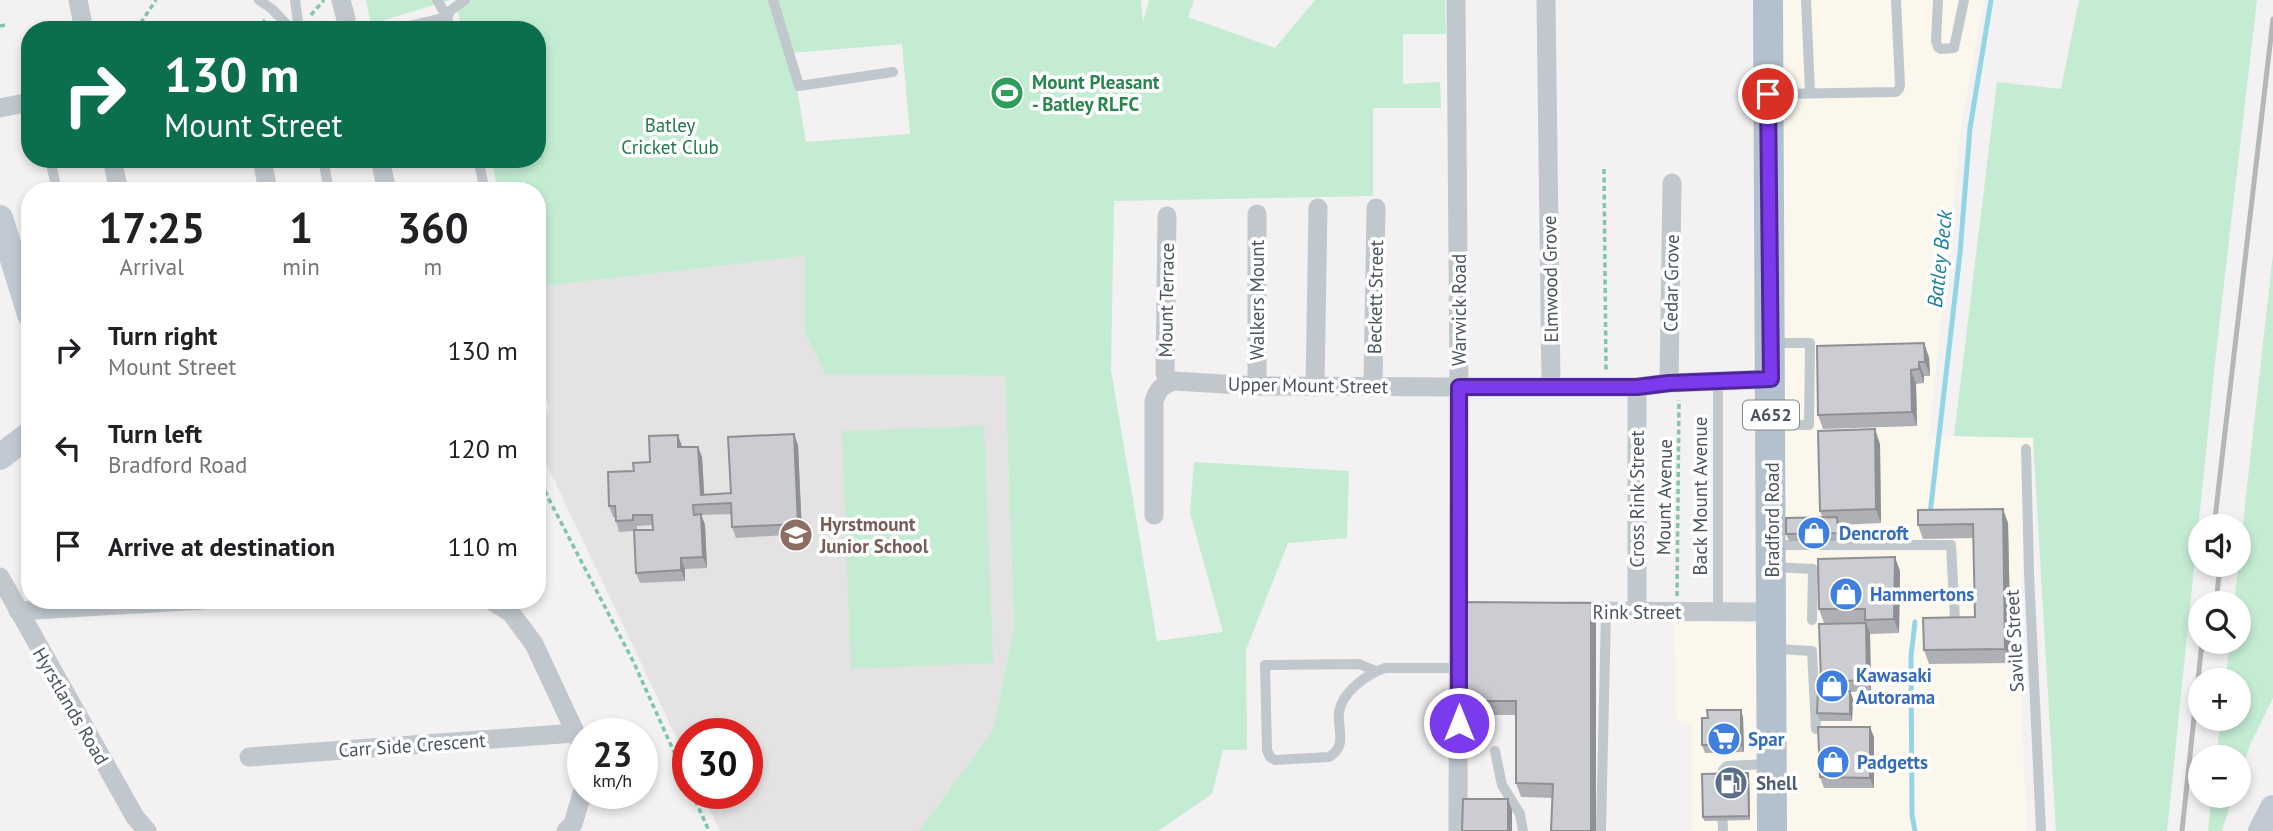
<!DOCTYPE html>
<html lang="en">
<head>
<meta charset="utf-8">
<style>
  :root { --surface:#fff; --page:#f2f2f2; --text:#202124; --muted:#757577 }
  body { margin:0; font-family:"PT Sans",sans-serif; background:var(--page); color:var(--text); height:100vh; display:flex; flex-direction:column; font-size:26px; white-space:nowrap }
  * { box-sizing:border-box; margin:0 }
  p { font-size:23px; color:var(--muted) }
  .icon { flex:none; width:38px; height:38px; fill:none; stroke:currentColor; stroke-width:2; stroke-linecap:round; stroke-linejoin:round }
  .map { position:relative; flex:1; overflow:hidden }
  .sheet { position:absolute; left:21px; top:182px; width:525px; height:427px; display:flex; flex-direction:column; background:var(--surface); border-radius:28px; box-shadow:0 4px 10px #0003 }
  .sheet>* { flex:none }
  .top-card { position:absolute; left:21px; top:21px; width:525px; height:147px; border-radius:28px; box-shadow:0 4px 10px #0003; background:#0b6e4f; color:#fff; overflow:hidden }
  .buttons { position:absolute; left:2188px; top:514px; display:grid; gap:14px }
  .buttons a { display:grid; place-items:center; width:63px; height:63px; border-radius:50%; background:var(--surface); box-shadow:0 4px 10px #0003; font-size:35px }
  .speed { position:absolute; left:567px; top:718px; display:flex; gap:14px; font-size:35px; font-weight:700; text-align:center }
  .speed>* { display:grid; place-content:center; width:91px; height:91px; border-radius:50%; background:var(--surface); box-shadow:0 4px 10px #0003; line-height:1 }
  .speed small { font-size:18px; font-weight:400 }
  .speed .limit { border:10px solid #d22; background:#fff; color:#111 }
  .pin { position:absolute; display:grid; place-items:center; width:60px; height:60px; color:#fff; margin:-30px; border:4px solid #fff; border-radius:50%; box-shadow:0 2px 7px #0007 }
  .me { position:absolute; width:77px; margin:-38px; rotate:0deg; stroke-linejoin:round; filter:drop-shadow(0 0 5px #0008) }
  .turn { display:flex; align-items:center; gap:24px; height:147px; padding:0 28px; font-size:32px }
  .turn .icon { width:91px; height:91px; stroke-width:2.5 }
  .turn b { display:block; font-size:49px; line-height:60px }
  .eta { display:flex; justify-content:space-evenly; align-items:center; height:119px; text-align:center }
  .eta b { font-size:42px; font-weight:700; line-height:49px }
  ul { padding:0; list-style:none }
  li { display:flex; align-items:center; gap:21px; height:98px; padding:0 28px }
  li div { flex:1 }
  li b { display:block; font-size:26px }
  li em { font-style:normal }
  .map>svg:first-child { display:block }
  .commercial { fill:#fbf7ec }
  .education { fill:#e4e2e2 }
  .green { fill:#c3ecd3; fill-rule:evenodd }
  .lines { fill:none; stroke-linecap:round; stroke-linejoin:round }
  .stream { stroke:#94d5e5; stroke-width:5 }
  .path { stroke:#7ec7a2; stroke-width:3.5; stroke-dasharray:5 3.5; stroke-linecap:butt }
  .lane { stroke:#c0c8ce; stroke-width:10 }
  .street { stroke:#c0c8ce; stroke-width:19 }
  .secondary { stroke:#c0c9d2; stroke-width:26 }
  .primary { stroke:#b3c0cd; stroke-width:30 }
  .rail { stroke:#b3b6ba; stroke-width:5 }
  .wall { fill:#afb0b5; fill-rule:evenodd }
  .shaded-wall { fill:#8e9093 }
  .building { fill:#cbcdd2; stroke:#8e9093; stroke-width:2 }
  .route-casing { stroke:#51269a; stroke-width:18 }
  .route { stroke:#7c3aed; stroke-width:12 }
  .labels { text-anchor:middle; stroke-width:7; stroke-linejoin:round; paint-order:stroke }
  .shield { fill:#fff; stroke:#80878d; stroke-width:2 }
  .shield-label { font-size:18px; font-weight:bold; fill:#4a545c }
  .leisure-label { font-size:19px; font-weight:bold; fill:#27864d; stroke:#fff; text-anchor:start }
  .park-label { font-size:19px; fill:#20794b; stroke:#fff }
  .street-label { font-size:19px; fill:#4a545c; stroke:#fff }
  .education-label { font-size:19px; font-weight:bold; fill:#785e54; stroke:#fff; text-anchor:start }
  .shop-label { font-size:19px; font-weight:bold; fill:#366cbe; stroke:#fff; text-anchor:start }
  .service-label { font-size:19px; font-weight:bold; fill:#4e5e75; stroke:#fff; text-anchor:start }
  .water-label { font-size:21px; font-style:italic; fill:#19809a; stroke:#fff }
</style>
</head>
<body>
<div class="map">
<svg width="2273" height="831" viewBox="0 0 2273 831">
  <rect width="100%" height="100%" fill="#f3f1f1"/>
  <!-- commercial -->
  <g class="commercial">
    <polygon points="1767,0 1984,0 1961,127 1929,436 2033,438 2018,627 2027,831 1772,831"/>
    <polygon points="1674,617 1761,625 1763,831 1692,831 1692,725 1677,721"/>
  </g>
  <!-- education -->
  <polygon class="education" points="805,256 805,333 827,374 1005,376 1014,627 993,730 919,831 720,831 702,793 747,793 747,733 688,733 688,762 537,444 537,432 549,409 537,359 537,287"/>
  <!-- green -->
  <g class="green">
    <polygon points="366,0 450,0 371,24"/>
    <path d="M 455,0 L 1141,0 L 1143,22 L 1149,0 L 1194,0 L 1188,17 L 1275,48 L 1315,0 L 1445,0 L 1446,34 L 1403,34 L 1403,84 L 1440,82 L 1441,108 L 1373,108 L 1373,196 L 1114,201 L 1111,370 L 1157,641 L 1223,632 L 1190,513 L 1194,462 L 1349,471 L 1347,538 L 1288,543 L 1246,650 L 1247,750 L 1223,750 L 1212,794 L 1158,831 L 919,831 L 993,730 L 1014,627 L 1005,376 L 826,374 L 805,333 L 805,256 L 537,287 L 537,191 L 498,191 L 491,159 L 537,159 L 537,30 L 462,30 ZM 902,44 L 910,134 L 806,142 L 791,53 Z"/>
    <polygon points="2079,0 2257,0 2217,344 2167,831 2056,831 2033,438 1954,436 1997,82 2061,89"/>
    <polygon points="2273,254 2273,698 2250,745 2238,780 2238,758 2216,758 2221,719 2238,719 2238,681 2225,681 2230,642 2238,642 2238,604 2234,604"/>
    <polygon points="984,426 993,663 851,669 842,431"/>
    <polygon points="2212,796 2233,796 2222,831 2208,831"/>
  </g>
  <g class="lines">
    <!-- stream -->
    <g class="stream">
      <polyline points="1930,514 1960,253 1970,128 1991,0"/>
      <polyline points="1915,622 1911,656 1912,815 1915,831"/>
    </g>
    <!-- path -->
    <g class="path">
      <polyline points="311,15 324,0"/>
      <polyline points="0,26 5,25"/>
      <polyline points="136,30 156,0"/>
      <polyline points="258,30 265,20"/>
      <polyline points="1604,169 1606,370"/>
      <polyline points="537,476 634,663 688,783"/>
      <polyline points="1677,596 1679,400"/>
      <polyline points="692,793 709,831"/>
    </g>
    <!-- lane -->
    <g class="lane">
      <polyline points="259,0 272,9 292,30"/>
      <polyline points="295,0 299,30"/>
      <polyline points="437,0 447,17 450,30"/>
      <polyline points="773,0 799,86 893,72"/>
      <polyline points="1806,0 1810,92"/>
      <polyline points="1938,0 1936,41 1938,47 1941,49 1954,48 1964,0"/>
      <polyline points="392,30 447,17 451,10 465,0"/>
      <polyline points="1773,94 1896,92 1899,89 1900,85 1896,0"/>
      <polyline points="50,159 57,191"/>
      <polyline points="323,159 329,191"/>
      <polyline points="478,159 485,191"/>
      <polyline points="1772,424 1809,425 1810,343 1772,343"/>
      <polyline points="2026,449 2029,573 2041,831"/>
      <polyline points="1772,545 1951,545 1955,621"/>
      <polyline points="1772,567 1813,569 1812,620"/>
      <polyline points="1718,612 1718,381"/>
      <polyline points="1776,649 1812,651 1816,729"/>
      <path d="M 1376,671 L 1359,664 L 1265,665 L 1267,750 L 1270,757 L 1275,760 L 1329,757 C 1348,746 1337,729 1339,712 C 1342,692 1367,674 1385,668 L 1459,668"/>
      <polyline points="1495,751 1502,785 1520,814 1523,831"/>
      <polyline points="1722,785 1723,770 1727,766 1768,764"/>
      <polyline points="1722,807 1723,831"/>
      <polyline points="1601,831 1606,612"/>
    </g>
    <!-- street -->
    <g class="street">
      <polyline points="78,0 84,30"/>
      <polyline points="341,0 346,19 345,30"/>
      <polyline points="1456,0 1459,387 1458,831"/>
      <polyline points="1546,0 1551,385"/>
      <polyline points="0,108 30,102"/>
      <polyline points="112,159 119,191"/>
      <polyline points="262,159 268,191"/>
      <polyline points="380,159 387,191"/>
      <polyline points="1257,214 1257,386"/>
      <polyline points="1167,216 1165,373 1169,382"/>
      <polyline points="1669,383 1672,183"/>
      <polyline points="1315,387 1318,208"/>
      <polyline points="1373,387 1376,208"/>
      <path d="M 1154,515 L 1154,401 C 1158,389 1162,385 1174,381 L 1257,386 L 1459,387 L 1637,387 L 1669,383 L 1771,379"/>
      <polyline points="0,577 135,817 147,831"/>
      <polyline points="490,600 511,613 534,644 583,749"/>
      <polyline points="18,611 203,600"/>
      <polyline points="1570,611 1772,612"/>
      <polyline points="1637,612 1637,387"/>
      <polyline points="249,757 575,733"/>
      <polyline points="566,831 573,824 583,790"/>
    </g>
    <!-- secondary -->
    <g class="secondary">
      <polyline points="0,218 30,314"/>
      <polyline points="0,457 30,434"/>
      <polyline points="2261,831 2273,808"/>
    </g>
    <!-- primary -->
    <polyline class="primary" points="1768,0 1772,831"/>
    <!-- rail -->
    <g class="rail">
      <polyline points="2214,527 2273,19"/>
      <polyline points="2216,604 2220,565"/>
      <polyline points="2182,831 2202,642"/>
    </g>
  </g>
  <!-- wall -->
  <g class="wall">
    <polygon points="1929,357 1930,376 1924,376 1924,383 1916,384 1917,426 1823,429 1818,415"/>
    <polygon points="1880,444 1881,523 1840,525 1841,541 1789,541 1786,534 1823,518 1820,511"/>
    <path d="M 798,445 L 802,534 L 736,538 L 732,527 L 731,514 L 701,515 L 705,525 L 707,568 L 685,569 L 685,581 L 640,583 L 636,573 L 634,531 L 619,532 L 616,521 L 615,517 L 613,517 L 609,506 L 634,471 L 682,446 L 682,447 L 698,447 L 702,457 L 704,495 L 731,493 ZM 653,525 L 653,530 L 637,530 L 637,526 Z"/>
    <polygon points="2008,523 2011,663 1929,664 1924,650 1975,617 1973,538 1923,539 1918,525"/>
    <polygon points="1900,571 1899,633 1870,634 1871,691 1850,692 1853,699 1852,721 1820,721 1817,713 1824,691 1821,682 1824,623 1819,609"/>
    <polygon points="1591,603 1596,617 1552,798 1521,797 1516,783 1516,715 1467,715 1462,701"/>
    <polygon points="1743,717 1744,752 1705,753 1702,745 1708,718"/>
    <polygon points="1874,737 1874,788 1824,788 1820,777"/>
    <polygon points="1749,777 1750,820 1704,821 1703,817"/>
  </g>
  <!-- shaded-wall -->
  <g class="shaded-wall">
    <polygon points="1924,343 1929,357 1930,376 1925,362"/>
    <polygon points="1919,362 1924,376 1924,383 1919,369"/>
    <polygon points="1911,370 1916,384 1917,426 1912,412"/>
    <polygon points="1875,429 1880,444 1881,523 1876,509"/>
    <polygon points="794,434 798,445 802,534 798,524"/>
    <polygon points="678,435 682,446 682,458 678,447"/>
    <polygon points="698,447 702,457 705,506 701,495"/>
    <polygon points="2003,509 2008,523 2011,663 2005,649"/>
    <polygon points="701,514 705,525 707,568 703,557"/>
    <polygon points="1837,517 1840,525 1841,541 1838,533"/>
    <polygon points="1895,557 1900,571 1899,633 1894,619"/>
    <polygon points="681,558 685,569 685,581 681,570"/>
    <polygon points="1591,603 1596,617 1596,831 1591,831"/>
    <polygon points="1866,623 1870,634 1871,691 1867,680"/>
    <polygon points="1850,691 1853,699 1852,721 1850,714"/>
    <polygon points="1741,710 1743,717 1744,752 1741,745"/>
    <polygon points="1870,727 1874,737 1874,788 1870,778"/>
    <polygon points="1748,773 1749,777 1750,820 1749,816"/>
    <polygon points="1508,799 1512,810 1512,831 1508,831"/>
  </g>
  <!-- building -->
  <g class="building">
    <polygon points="1924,343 1925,362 1919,362 1919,369 1911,370 1912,412 1818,415 1817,346"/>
    <polygon points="1875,429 1876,509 1820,511 1818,431"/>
    <polygon points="794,434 798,524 732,527 731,503 693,505 694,515 701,514 703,557 681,558 681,570 636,573 634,530 653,530 652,515 633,515 633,520 616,521 615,506 609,506 608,472 634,471 633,463 650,462 649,436 678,435 678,447 698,447 701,495 731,493 728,437"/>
    <polygon points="2003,509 2005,649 1924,650 1923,618 1975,617 1973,524 1918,525 1918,510"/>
    <polygon points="1837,517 1838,533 1786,534 1786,518"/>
    <polygon points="1895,557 1894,619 1865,620 1865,609 1819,609 1818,559"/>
    <polygon points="1463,602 1591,603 1591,831 1551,831 1553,784 1516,783 1516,701 1462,701"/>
    <polygon points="1866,623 1867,680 1821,682 1819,624"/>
    <polygon points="1818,691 1850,691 1850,714 1817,713"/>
    <polygon points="1707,710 1741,710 1741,745 1702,745 1702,718 1708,718"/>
    <polygon points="1818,727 1870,727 1870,778 1820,777"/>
    <polygon points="1748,773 1749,816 1703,817 1702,774"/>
    <polygon points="1463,799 1508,799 1508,831 1462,831"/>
  </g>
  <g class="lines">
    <defs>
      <polyline id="route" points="1459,723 1459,387 1637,387 1669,383 1771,379 1768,94"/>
    </defs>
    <!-- route casing -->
    <use href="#route" class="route-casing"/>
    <!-- route -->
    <use href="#route" class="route"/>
  </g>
  <!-- icons -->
  <defs>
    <symbol id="stadium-disc" viewBox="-11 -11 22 22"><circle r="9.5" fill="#2e9e5b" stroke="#fff"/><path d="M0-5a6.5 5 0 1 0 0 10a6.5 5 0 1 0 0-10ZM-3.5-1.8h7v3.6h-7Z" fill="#fff"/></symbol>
    <symbol id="shop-disc" viewBox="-11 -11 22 22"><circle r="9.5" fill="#3f7fe0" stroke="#fff"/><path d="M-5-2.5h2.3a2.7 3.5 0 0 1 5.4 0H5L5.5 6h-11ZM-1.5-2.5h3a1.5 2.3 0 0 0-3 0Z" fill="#fff"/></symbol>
    <symbol id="school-disc" viewBox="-11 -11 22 22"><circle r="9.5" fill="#8d6e63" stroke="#fff"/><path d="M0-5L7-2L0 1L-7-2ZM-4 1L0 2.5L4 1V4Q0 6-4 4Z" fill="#fff"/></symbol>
    <symbol id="supermarket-disc" viewBox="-11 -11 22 22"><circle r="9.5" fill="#3f7fe0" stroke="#fff"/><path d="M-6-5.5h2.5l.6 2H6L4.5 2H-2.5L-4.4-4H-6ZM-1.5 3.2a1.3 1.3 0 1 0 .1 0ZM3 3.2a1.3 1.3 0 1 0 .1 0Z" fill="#fff"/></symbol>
    <symbol id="fuel-disc" viewBox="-11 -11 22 22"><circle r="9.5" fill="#5c6f8a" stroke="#fff"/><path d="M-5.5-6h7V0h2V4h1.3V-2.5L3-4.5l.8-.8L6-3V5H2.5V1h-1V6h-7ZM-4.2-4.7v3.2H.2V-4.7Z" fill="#fff"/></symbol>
  </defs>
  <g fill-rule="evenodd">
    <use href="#stadium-disc" x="988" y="74" width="38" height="38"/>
    <use href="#shop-disc" x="1795" y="514" width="38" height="38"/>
    <use href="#school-disc" x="777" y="516" width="38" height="38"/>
    <use href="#shop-disc" x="1827" y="575" width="38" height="38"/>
    <use href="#shop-disc" x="1813" y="667" width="38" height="38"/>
    <use href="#supermarket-disc" x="1705" y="720" width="38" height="38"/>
    <use href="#shop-disc" x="1814" y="743" width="38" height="38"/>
    <use href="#fuel-disc" x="1712" y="764" width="38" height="38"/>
  </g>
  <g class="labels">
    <!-- shield labels -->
    <rect class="shield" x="1743" y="400.5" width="56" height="29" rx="5"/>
    <g class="shield-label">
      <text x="1771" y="421">A652</text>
    </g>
    <!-- leisure labels -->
    <g class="leisure-label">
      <text x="1032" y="89">Mount Pleasant<tspan x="1032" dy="22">- Batley RLFC</tspan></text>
    </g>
    <!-- park labels -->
    <g class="park-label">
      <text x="670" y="132">Batley<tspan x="670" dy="22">Cricket Club</tspan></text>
    </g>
    <!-- street labels -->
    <g class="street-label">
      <text transform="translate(1550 279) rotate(-91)" y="7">Elmwood Grove</text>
      <text transform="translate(1671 283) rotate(-89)" y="7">Cedar Grove</text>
      <text transform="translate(1375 297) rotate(-89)" y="7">Beckett Street</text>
      <text transform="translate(1166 300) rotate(-89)" y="7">Mount Terrace</text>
      <text transform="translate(1257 300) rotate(-90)" y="7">Walkers Mount</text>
      <text transform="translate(1459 310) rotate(-90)" y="7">Warwick Road</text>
      <text transform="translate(1308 385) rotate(1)" y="7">Upper Mount Street</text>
      <text transform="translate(1700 496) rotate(-90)" y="7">Back Mount Avenue</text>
      <text transform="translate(1664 497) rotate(-89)" y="7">Mount Avenue</text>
      <text transform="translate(1637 499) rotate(-90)" y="7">Cross Rink Street</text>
      <text transform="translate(1772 520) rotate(-90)" y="7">Bradford Road</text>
      <text x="1637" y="619">Rink Street</text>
      <text transform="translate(2014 641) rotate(-93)" y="7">Savile Street</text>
      <text transform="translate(71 706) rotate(60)" y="7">Hyrstlands Road</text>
      <text transform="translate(412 745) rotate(-4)" y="7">Carr Side Crescent</text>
    </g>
    <!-- education labels -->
    <g class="education-label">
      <text x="820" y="531">Hyrstmount<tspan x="820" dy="22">Junior School</tspan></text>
    </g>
    <!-- shop labels -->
    <g class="shop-label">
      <text x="1839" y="540">Dencroft</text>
      <text x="1870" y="601">Hammertons</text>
      <text x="1856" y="682">Kawasaki<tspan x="1856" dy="22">Autorama</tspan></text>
      <text x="1748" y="746">Spar</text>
      <text x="1857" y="769">Padgetts</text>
    </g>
    <!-- service labels -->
    <g class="service-label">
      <text x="1756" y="790">Shell</text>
    </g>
    <!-- water labels -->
    <g class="water-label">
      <text transform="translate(1940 259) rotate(-84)" y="7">Batley Beck</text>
    </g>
  </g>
</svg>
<div class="buttons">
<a><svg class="icon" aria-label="sound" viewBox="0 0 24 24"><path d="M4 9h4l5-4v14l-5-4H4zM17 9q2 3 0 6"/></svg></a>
<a><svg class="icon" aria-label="search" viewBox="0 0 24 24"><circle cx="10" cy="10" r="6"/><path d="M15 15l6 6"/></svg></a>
<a>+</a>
<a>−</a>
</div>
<div class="speed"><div>23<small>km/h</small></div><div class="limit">30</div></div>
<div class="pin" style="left:1768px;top:94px;background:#d93025"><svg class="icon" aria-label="arrive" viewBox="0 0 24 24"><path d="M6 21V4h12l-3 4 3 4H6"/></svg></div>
<svg class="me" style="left:1459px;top:723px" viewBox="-20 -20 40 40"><circle r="17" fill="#7c3aed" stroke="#fff" stroke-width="3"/><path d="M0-11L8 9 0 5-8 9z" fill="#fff"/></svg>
<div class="top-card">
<div class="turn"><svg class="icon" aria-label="right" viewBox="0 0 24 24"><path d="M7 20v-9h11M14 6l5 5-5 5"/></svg><div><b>130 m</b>Mount Street</div></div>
</div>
<section class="sheet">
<div class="eta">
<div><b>17:25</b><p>Arrival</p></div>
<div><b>1</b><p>min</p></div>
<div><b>360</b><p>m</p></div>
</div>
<ul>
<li><svg class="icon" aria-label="right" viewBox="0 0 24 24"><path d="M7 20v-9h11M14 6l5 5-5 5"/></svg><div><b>Turn right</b><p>Mount Street</p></div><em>130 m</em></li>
<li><svg class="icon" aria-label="left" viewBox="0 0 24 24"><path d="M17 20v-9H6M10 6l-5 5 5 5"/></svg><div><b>Turn left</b><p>Bradford Road</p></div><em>120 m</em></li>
<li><svg class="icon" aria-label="arrive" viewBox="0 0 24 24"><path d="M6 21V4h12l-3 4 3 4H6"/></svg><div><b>Arrive at destination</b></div><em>110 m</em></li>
</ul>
</section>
</div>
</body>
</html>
